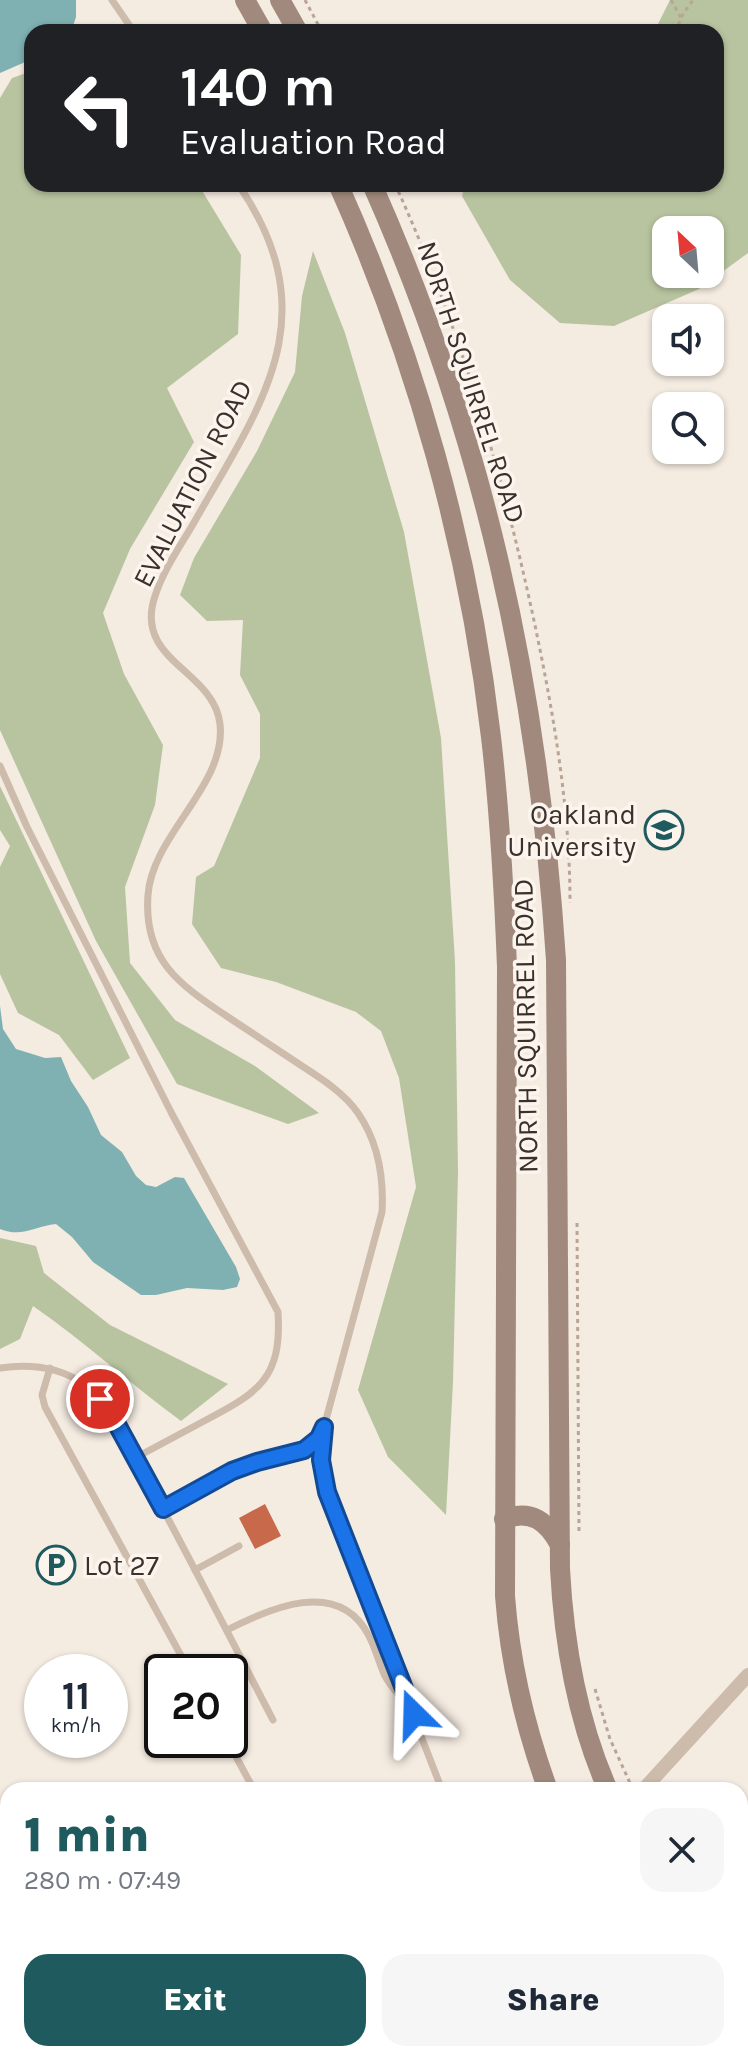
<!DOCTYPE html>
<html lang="en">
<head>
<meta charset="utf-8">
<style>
  :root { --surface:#fff; --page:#f6f6f7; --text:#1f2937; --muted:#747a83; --accent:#1f5a5e }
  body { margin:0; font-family:Karla,sans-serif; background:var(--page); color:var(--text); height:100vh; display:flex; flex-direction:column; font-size:30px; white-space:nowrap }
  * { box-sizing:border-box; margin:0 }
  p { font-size:26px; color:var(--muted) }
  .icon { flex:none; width:44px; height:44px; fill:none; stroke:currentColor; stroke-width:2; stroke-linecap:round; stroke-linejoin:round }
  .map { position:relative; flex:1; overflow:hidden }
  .side { position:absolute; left:0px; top:1782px; width:748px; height:280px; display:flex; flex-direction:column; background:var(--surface); border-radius:24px 24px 0 0; box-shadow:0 2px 6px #0004 }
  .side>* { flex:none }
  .banner { position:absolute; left:24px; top:24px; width:700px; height:168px; border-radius:24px; box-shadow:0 2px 6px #0004; background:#202124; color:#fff; overflow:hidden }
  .needle { width:52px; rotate:334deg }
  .fabs { position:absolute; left:652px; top:216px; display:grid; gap:16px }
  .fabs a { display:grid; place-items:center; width:72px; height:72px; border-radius:16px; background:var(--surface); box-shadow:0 2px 6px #0004; font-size:40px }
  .speed { position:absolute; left:24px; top:1654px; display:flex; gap:16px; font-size:40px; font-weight:700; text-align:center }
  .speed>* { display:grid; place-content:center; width:104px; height:104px; border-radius:50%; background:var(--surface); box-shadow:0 2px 6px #0004; line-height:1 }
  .speed small { font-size:20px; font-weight:400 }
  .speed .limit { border:4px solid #111; border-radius:12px; background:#fff; color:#111 }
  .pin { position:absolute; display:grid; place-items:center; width:68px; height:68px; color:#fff; margin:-34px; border:4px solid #fff; border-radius:50%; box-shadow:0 2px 8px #0007 }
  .me { position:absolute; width:88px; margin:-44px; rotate:338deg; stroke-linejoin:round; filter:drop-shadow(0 0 6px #0008) }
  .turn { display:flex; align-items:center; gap:28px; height:168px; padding:0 24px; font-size:36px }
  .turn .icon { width:104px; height:104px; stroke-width:2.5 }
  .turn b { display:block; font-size:56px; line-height:68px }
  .round { display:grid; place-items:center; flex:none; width:84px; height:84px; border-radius:24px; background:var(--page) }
  .overview { display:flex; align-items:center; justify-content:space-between; height:136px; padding:0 24px }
  h1 { font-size:48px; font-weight:800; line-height:60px; color:var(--accent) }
  .action { display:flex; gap:16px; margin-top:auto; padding:16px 24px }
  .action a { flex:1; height:92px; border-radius:24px; background:var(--accent); color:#fff; font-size:32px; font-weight:800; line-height:92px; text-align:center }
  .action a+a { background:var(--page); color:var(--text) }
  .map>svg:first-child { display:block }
  .green { fill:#b8c4a0; fill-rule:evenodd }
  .water { fill:#7fb0b2 }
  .building { fill:#c8694b }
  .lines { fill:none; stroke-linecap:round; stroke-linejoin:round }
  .path { stroke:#b9a596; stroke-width:3; stroke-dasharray:4 4; stroke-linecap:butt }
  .lane { stroke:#cdbbac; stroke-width:7 }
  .street { stroke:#cdbbac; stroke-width:14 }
  .secondary { stroke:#a18a7d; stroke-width:20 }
  .route-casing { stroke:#114b97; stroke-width:20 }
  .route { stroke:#1a73e8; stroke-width:14 }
  .labels { text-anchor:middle; stroke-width:7; stroke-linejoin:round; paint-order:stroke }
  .street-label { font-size:28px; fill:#3b302b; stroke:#fbf5ee }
  .poi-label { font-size:28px; fill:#3b302b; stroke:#fbf5ee; text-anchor:end }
</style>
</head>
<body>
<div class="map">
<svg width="748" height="2062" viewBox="0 0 748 2062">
  <rect width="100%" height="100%" fill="#f4ebe1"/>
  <!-- green -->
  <g class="green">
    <path d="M 670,0 L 748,0 L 748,253 L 699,289 L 614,326 L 560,323 L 510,280 L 462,196 L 465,184 L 716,184 L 716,32 L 654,32 ZM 666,230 L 710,230 L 710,274 L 666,274 Z"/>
    <polygon points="32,71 32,184 198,184 241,255 238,334 167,388 194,442 130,549 103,613 124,674 163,745 155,805 125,887 130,963 175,1020 255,1066 319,1113 288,1124 177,1084 96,941 0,730 0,98 12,78"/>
    <polygon points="313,251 345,333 404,532 441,738 455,962 458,1172 453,1382 446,1515 388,1457 358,1390 416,1187 399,1078 381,1031 356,1012 276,982 221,968 192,924 196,877 214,866 260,758 260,714 240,675 243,620 207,621 180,595 194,558 257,451 295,372 302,296"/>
    <polygon points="0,786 130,1058 93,1080 59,1035 18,1013 0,974 0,867 10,846 0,830"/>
    <path d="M 0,1238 L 36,1246 L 44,1273 L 110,1325 L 228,1384 L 181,1421 C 130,1384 84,1341 33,1306 L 20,1339 L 0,1349 Z"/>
  </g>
  <!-- water -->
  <g class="water">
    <polygon points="0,0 76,0 76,17 71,32 32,32 32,59 0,73"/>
    <path d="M 0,1006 L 3,1029 L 16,1049 L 45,1058 L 61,1057 L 71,1081 L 88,1107 L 101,1135 L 122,1152 L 136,1176 L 146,1185 L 156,1187 L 175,1177 L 184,1178 L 236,1267 L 240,1279 L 237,1287 L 223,1290 L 187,1288 L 156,1295 L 141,1295 L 93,1262 L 72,1237 L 56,1224 C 35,1226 22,1238 0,1229 Z"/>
  </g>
  <!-- building -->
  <polygon class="building" points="265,1504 281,1536 255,1549 239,1518"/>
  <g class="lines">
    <!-- path -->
    <g class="path">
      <polyline points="305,0 322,32"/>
      <polyline points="671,0 681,18"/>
      <polyline points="675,32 683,14 693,0"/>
      <path d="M 395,184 C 458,322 501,468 533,616 C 553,710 570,806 570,903"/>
      <polyline points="577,1223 579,1535"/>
      <polyline points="595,1689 610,1739 630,1783"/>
      <polyline points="740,2011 748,2026"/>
    </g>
    <!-- lane -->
    <g class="lane">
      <polyline points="112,0 134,32"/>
      <path d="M 238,184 C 330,318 260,406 192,526 C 179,548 163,571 155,596 C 133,661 214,670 220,724 C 227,785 152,835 148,895 C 143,962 182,986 231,1019 C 254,1034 278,1050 302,1066 C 322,1079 344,1093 358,1113 C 378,1142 384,1176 382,1212 L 324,1427 C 318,1463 327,1494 340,1528 L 442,1790"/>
      <path d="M 0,766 L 27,827 L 172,1114 L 278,1312 C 282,1377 260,1392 206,1420 C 182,1433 159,1445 135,1458"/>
      <path d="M 0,1368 C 29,1364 57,1366 82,1383 C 114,1405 130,1449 149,1483 C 191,1561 232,1641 273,1720"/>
      <polyline points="50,1368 42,1395 45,1407 190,1672"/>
      <polyline points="163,1509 232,1471 257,1462 304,1450 321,1434"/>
      <polyline points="195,1570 239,1546"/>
      <path d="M 227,1630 C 270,1608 339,1577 369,1636 C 376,1649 379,1664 385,1676 C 391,1687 400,1696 407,1706"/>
      <polyline points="227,1740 254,1790"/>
      <polyline points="740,2000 748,1996"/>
      <polyline points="469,2062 472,2054"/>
    </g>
    <!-- street -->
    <polyline class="street" points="643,1790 748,1675"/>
    <!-- secondary -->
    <g class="secondary">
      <polyline points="245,0 263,32"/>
      <polyline points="280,0 298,32"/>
      <path d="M 338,184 C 416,358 469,548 491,737 C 500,814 504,890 507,967 L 505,1596 C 510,1663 525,1727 548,1790"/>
      <path d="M 372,184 C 484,436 538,685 556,960 L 560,1569 C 564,1645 577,1720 608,1790"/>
      <path d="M 504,1519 C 531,1509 547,1521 560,1545"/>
      <polyline points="663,2054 666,2062"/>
      <polyline points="729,2054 733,2062"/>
    </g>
  </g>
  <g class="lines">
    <defs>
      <polyline id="route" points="100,1399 114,1419 163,1509 232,1471 257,1462 304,1450 319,1438 324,1427 321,1460 327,1492 414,1714"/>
    </defs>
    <!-- route casing -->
    <use href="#route" class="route-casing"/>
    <!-- route -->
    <use href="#route" class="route"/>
  </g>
  <!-- icons -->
  <defs>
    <symbol id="university-ring" viewBox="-11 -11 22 22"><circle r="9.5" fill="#fbf5ee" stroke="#1f5a5e" stroke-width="1.5"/><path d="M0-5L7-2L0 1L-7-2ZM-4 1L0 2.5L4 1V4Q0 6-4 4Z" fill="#1f5a5e"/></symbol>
    <symbol id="parking-ring" viewBox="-11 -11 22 22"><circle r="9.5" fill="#fbf5ee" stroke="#1f5a5e" stroke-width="1.5"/><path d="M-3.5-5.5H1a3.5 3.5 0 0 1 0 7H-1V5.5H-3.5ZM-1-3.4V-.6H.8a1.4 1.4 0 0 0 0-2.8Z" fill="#1f5a5e"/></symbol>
  </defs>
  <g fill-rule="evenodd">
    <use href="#university-ring" x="642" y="808" width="44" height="44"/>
    <use href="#parking-ring" x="34" y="1543" width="44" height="44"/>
  </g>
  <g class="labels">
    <!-- street labels -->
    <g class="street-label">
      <text transform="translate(472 382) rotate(72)" y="10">NORTH SQUIRREL ROAD</text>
      <text transform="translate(192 483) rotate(-63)" y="10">EVALUATION ROAD</text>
      <text transform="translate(525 1026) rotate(-91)" y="10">NORTH SQUIRREL ROAD</text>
    </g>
    <!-- poi labels -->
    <g class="poi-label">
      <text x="636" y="824">Oakland<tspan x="636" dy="32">University</tspan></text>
      <text x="84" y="1575" text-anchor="start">Lot 27</text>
    </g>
  </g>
</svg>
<div class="fabs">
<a><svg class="needle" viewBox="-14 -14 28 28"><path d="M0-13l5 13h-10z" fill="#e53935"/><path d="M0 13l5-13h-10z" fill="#747a83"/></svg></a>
<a><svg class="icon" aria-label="sound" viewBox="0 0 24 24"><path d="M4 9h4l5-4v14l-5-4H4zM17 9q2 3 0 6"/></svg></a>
<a><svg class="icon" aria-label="search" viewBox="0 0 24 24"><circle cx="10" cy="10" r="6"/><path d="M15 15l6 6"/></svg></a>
</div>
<div class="speed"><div>11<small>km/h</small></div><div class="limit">20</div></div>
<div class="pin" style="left:100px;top:1399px;background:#d93025"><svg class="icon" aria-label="arrive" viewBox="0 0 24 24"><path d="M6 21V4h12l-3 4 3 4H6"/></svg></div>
<svg class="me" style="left:414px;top:1714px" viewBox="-20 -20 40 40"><path d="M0-17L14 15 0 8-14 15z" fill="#1a73e8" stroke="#fff" stroke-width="4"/></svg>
<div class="banner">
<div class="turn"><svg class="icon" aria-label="left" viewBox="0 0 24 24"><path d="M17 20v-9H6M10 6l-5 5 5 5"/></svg><div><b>140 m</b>Evaluation Road</div></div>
</div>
<section class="side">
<div class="overview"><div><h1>1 min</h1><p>280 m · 07:49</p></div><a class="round"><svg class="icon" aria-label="close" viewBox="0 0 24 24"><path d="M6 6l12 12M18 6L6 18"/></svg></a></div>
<div class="action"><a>Exit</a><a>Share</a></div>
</section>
</div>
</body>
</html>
